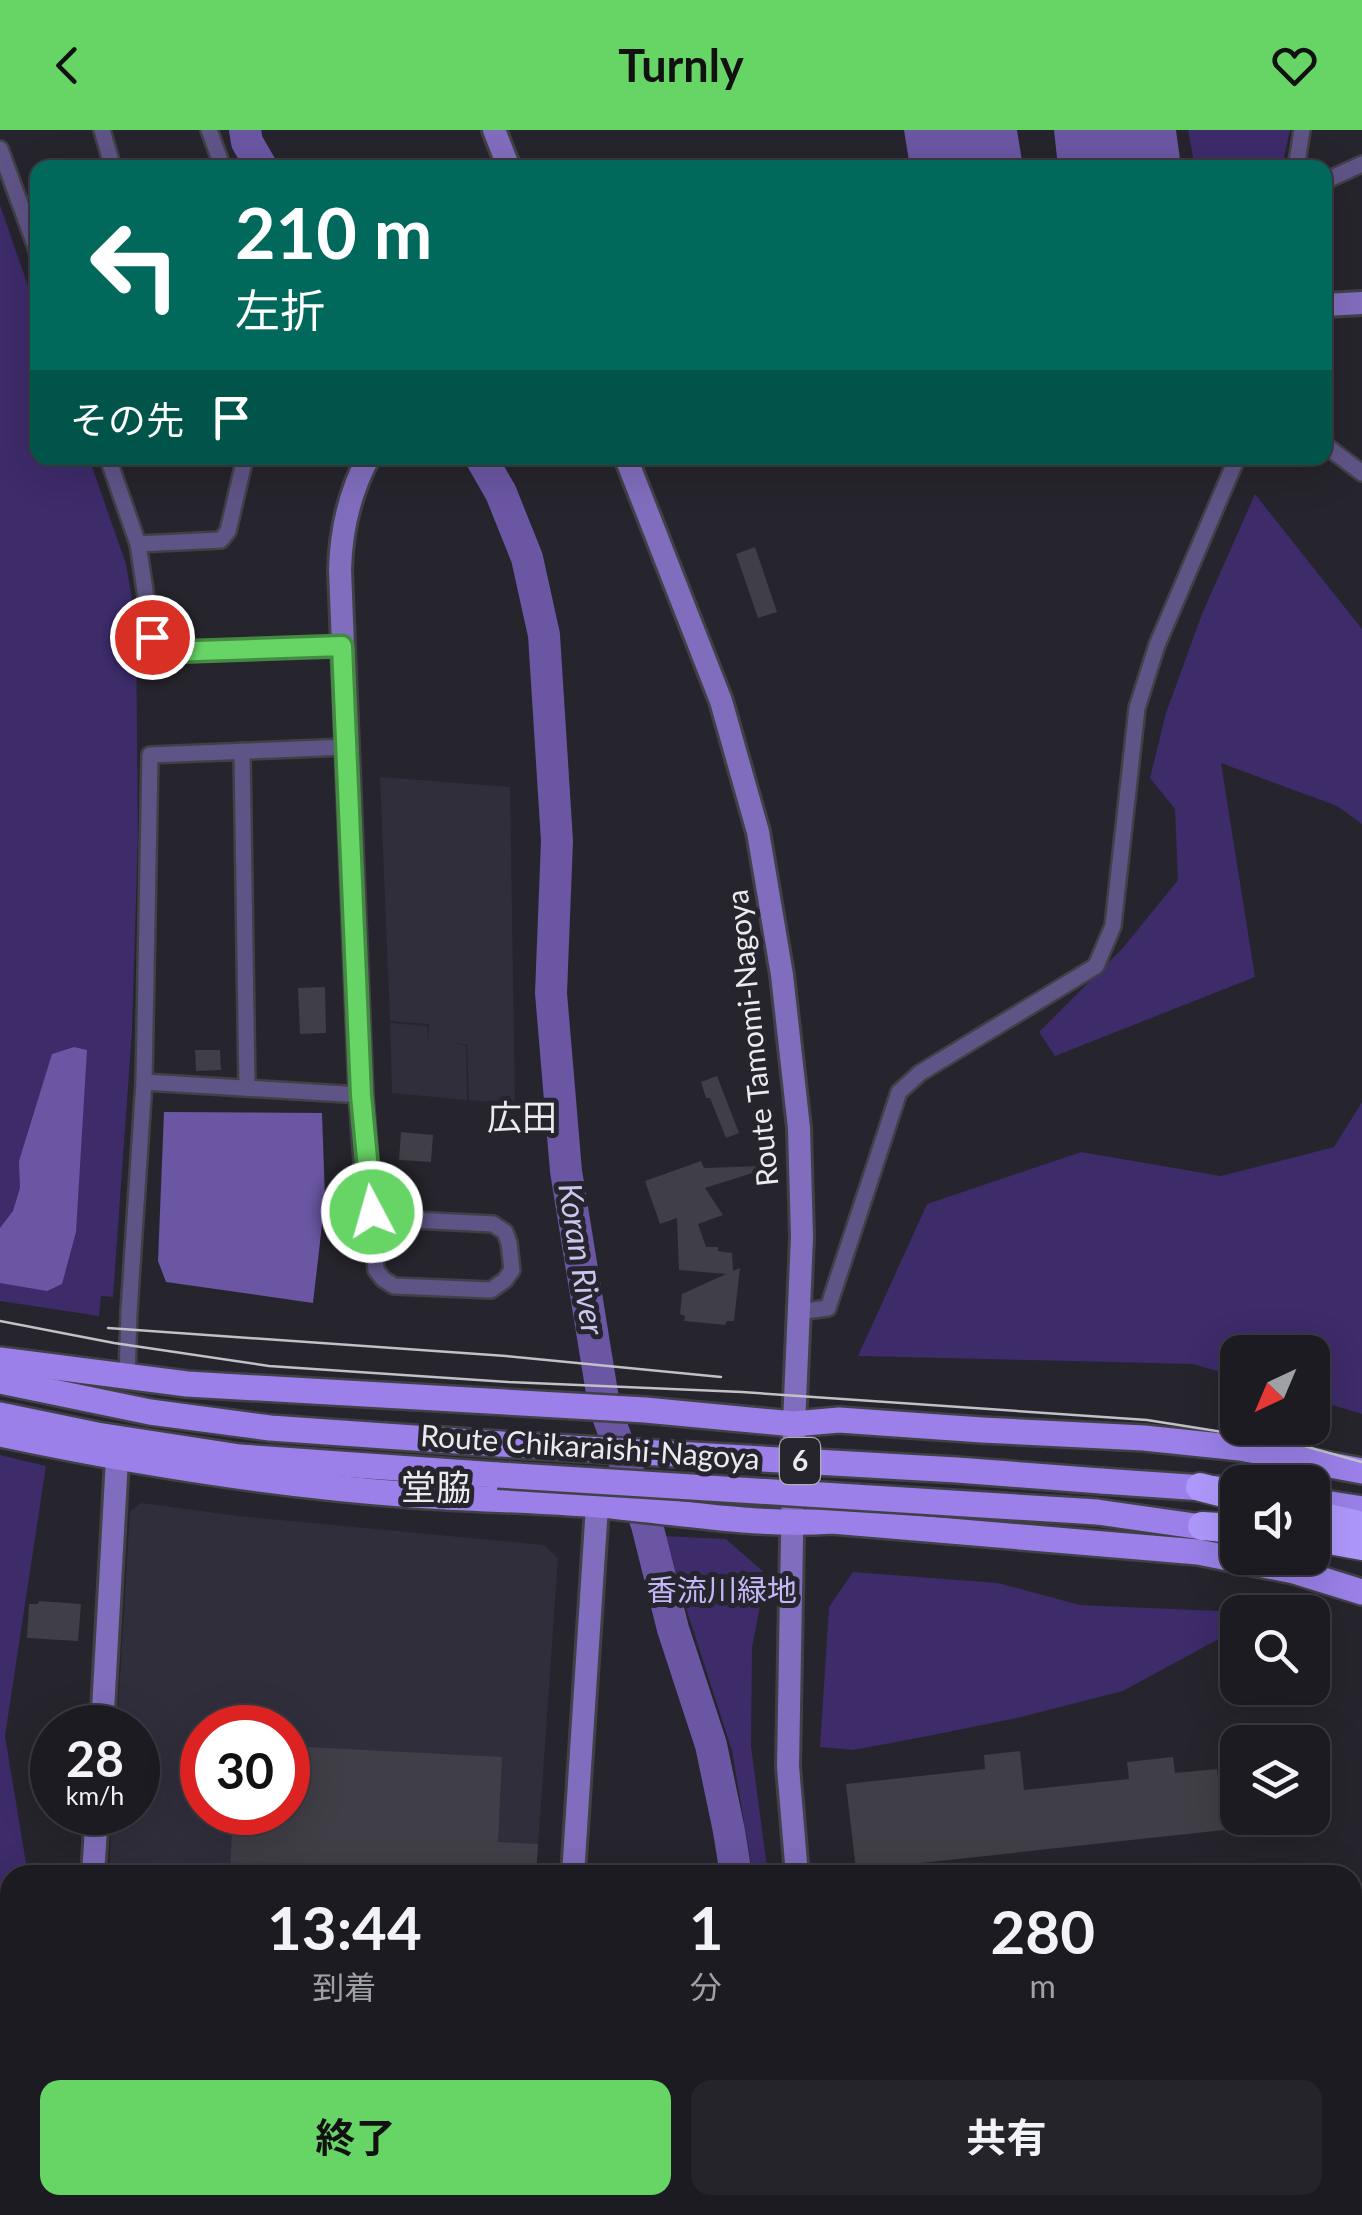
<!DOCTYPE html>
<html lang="ja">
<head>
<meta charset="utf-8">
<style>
  :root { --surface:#1c1b21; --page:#25242a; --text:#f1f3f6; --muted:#a0a1a5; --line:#3a393f; --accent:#67d466 }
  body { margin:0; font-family:Lato,"Noto Sans JP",sans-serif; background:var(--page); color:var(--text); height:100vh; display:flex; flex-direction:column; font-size:38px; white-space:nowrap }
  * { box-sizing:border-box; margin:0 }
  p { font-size:32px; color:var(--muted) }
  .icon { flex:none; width:55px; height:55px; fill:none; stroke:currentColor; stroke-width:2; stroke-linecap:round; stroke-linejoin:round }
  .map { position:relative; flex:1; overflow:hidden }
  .panel { position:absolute; left:0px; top:1735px; width:1362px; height:350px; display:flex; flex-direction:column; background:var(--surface); border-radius:30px 30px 0 0; box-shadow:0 10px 40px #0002,0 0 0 2px var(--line) }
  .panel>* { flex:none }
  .top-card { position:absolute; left:30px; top:30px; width:1302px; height:305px; border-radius:20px; box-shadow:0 10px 40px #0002,0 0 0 2px var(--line); background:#00695c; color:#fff; overflow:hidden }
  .needle { width:65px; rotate:224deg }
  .tools { position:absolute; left:1220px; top:1205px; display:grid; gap:20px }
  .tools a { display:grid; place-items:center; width:110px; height:110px; border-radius:20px; background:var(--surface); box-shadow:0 10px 40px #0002,0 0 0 2px var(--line); font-size:50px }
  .speed { position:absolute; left:30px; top:1575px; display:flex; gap:20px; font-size:50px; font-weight:700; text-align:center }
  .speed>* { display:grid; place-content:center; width:130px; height:130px; border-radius:50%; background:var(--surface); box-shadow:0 10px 40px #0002,0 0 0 2px var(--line); line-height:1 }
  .speed small { font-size:25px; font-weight:400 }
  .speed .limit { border:15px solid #d22; background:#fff; color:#111 }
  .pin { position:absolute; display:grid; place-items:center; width:85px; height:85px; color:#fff; margin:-42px; border:5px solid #fff; border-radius:50%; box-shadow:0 2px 10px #0007 }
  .me { position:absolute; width:110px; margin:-55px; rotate:354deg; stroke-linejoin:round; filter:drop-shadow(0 0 8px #0008) }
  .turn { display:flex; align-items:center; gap:35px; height:210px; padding:0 40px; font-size:45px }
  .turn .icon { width:130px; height:130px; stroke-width:2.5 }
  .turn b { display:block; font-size:70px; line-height:85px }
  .then { display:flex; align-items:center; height:95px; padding:0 40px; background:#0003; gap:20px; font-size:38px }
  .eta { display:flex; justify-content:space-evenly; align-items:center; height:170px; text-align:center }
  .eta b { font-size:60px; font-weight:700; line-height:70px }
  .cta { display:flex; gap:20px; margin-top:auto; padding:20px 40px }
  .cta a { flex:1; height:115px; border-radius:20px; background:var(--accent); color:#111; font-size:40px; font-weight:700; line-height:115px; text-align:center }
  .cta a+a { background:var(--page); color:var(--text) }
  header { display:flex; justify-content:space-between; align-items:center; height:130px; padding:0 40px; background:var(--accent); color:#111; font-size:45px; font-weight:700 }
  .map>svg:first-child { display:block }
  .built { fill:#302e3b; fill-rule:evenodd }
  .green { fill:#3d2b6a }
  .water { fill:#6a56a2 }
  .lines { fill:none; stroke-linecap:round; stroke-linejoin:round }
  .stream { stroke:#6a56a2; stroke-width:5 }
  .river { stroke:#6a56a2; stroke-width:32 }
  .building { fill:#403e46 }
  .street-casing { stroke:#414047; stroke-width:20 }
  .secondary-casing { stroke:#414047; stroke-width:28 }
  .primary-casing { stroke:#414047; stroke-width:30 }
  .highway-casing { stroke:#414047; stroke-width:32 }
  .street { stroke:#5f5486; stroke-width:15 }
  .secondary { stroke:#816dbd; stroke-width:22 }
  .primary { stroke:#9a80e8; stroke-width:25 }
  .highway { stroke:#af98fc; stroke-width:28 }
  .tram { stroke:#c2c1c7; stroke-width:2.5 }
  .primary-bridge-casing { stroke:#414047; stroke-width:30; stroke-linecap:butt }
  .primary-bridge { stroke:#9a80e8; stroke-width:25 }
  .route-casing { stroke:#438a42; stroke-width:25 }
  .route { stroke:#67d466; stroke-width:18 }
  .labels { text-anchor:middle; stroke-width:10; stroke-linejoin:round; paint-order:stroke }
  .shield { fill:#26242c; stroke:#afafb4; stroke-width:2.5 }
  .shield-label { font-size:28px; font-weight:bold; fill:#eaeaef }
  .street-label { font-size:30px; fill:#eaeaef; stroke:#26242c }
  .park-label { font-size:30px; fill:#c4b7f6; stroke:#26242c }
  .water-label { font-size:32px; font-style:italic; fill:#ccc5ef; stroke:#26242c }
  .quarter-label { font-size:35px; fill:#eaeaef; stroke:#26242c }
</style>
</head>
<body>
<header><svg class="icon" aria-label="back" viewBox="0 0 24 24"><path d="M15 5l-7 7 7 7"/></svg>Turnly<svg class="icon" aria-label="heart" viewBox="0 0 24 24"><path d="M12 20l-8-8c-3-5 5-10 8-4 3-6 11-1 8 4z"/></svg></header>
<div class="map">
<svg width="1362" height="2085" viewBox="0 0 1362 2085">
  <rect width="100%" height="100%" fill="#26242c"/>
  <!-- built -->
  <g class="built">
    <polygon points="380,647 510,657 515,974 469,970 467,915 455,913 466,916 467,970 392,963 390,893 427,896 428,912 429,894 390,891"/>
    <path d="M 141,1373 L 239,1386 L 544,1415 L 558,1428 L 536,1745 L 109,1745 L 112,1683 L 138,1682 L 138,1598 L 117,1597 L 130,1381 ZM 202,1598 L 288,1598 L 288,1682 L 202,1682 Z"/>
    <polygon points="89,2075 522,2075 521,2085 89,2085"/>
  </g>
  <!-- green -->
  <g class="green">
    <polygon points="1188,0 1290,0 1282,37 1195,38"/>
    <polygon points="0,75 37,182 38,328 89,328 126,434 136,493 138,704 132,901 113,1167 101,1166 99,1186 0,1171"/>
    <polygon points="1255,364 1362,499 1362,694 1337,676 1221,633 1255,847 1055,926 1039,902 1122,819 1178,750 1175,679 1150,648 1166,583 1202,484"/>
    <polygon points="1362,972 1362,1284 1313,1269 1312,1222 1238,1222 1237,1247 1193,1234 858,1226 927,1074 1081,1022 1221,1046 1334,1017"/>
    <polygon points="0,1325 46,1336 5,1606 28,1745 10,1745 10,1798 0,1813"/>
    <polygon points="663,1406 726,1409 766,1444 752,1518 751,1616 768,1745 753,1745 732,1621"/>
    <polygon points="853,1442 998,1453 1080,1475 1242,1482 1238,1482 1237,1499 1123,1561 1017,1588 923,1607 853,1620 820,1617 829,1477"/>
  </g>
  <!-- water -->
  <g class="water">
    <polygon points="904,0 1017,0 1023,37 910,37"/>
    <polygon points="1054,0 1176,0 1181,37 1058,37"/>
    <polygon points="74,917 87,920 76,1102 62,1154 47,1161 0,1153 0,1098 13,1081 20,1058 19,1031 52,924"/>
    <polygon points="164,982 322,983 325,1069 313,1173 166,1152 158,1131"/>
  </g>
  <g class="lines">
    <!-- stream -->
    <g class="stream">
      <polyline points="1352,2066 1362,2062"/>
      <polyline points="732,2085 733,2076"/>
      <polyline points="1330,2085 1341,2075"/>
    </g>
    <!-- river -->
    <g class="river">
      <polyline points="245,0 247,12 262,38"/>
      <polyline points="481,328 501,363 527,428 544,505 557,711 551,863 566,1041 604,1275 647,1395 673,1499 711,1615 729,1701 736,1745"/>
      <polyline points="694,2085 697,2075"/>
    </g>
  </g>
  <!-- building -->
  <g class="building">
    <polygon points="755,417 777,482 758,488 736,424"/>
    <polygon points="325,857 326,903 300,904 298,858"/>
    <polygon points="195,920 220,920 221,940 196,941"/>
    <polygon points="717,946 739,1003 726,1008 710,968 706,968 701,952"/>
    <polygon points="401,1002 433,1005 431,1032 399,1030"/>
    <polygon points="701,1031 704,1038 762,1036 762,1040 705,1058 723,1085 698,1094 706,1117 718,1117 718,1121 732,1123 733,1141 740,1138 734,1191 727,1191 725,1195 684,1191 685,1186 680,1184 682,1164 726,1144 679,1140 677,1088 660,1094 645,1051"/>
    <polygon points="39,1471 81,1474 78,1511 27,1508 29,1474 38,1474"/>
    <polygon points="288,1616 502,1627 498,1712 538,1714 536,1745 230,1745 233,1682 288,1682"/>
    <polygon points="1020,1621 1024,1660 1129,1649 1127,1632 1173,1627 1175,1643 1217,1639 1224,1700 856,1740 846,1654 985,1639 984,1625"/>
  </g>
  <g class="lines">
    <defs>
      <g id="street">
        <polyline points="102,0 113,38"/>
        <polyline points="209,0 223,38"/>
        <polyline points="0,19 38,123"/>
        <polyline points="1296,38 1302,0"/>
        <polyline points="1325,51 1362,34"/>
        <polyline points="1325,315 1362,343"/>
        <polyline points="108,328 138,414 152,507 158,519 169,522 342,516"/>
        <polyline points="138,414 221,410 228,401 245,328"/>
        <polyline points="242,621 247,958"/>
        <polyline points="144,952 361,965"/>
        <polygon points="367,1045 383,1069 397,1084 413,1090 493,1094 505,1102 509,1113 512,1140 505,1150 491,1160 394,1156 383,1149 376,1140"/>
        <path d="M 376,1119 C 386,1102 393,1094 413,1090"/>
        <polyline points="798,1182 828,1178 899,962 920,943 1096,836 1113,796 1137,578 1157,515 1237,328"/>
        <polyline points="127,1247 129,1181 144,952 150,625 346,617"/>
        <polyline points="609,2085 611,2075"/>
      </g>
      <g id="secondary">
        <polyline points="494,0 509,38"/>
        <polyline points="1325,175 1362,173"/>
        <polyline points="626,328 721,571 758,702 782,845 799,998 802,1107 794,1294 788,1637 797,1745"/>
        <path d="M 367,1045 L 361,965 L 340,440 C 341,401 350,362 368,328"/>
        <polyline points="102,1598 117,1329"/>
        <polyline points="93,1745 97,1682"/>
        <polyline points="573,1745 597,1376"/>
        <polyline points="849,2075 850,2085"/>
        <polyline points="75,2085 75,2075"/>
        <polyline points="557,2085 557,2075"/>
      </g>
      <g id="primary">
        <polyline points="0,1230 187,1254 645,1280 794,1294 839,1290 982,1300 1144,1308 1240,1318 1362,1341"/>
        <polyline points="0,1251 150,1282 270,1298 500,1314"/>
        <polyline points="0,1285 97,1305 240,1327 498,1345"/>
        <path d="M 0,1304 C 137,1333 275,1355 414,1365 C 483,1370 552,1370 620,1377 C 691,1384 761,1396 832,1391 L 1198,1422 L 1294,1441 L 1362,1462"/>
        <polyline points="1101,1351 1218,1359"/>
        <polyline points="1312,1371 1362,1379"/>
        <polyline points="1097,1382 1223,1400"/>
      </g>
      <g id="highway">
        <polyline points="1200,1357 1238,1367"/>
        <polyline points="1312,1384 1362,1396"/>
        <polyline points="1202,1396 1238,1398"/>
        <polyline points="1312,1407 1362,1416"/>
      </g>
    </defs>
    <!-- street casing -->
    <use href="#street" class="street-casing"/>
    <!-- secondary casing -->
    <use href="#secondary" class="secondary-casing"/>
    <!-- primary casing -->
    <use href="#primary" class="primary-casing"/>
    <!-- highway casing -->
    <use href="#highway" class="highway-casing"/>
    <!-- street -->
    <use href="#street" class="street"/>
    <!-- secondary -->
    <use href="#secondary" class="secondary"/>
    <!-- primary -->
    <use href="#primary" class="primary"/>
    <!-- highway -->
    <use href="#highway" class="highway"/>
    <!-- tram -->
    <g class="tram">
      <polyline points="0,1191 114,1213 269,1236 508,1252 742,1262 1147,1290 1293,1313 1362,1332"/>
      <polyline points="108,1198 506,1226 721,1247"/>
    </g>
    <defs>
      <g id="primary-bridge">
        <polyline points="500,1314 957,1340 1101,1351"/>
        <polyline points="498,1345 1097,1382"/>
      </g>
    </defs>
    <!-- primary-bridge casing -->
    <use href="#primary-bridge" class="primary-bridge-casing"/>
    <!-- primary-bridge -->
    <use href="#primary-bridge" class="primary-bridge"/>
  </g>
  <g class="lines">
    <defs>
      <polyline id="route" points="152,507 158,519 168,522 342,516 361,965 372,1082"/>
    </defs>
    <!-- route casing -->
    <use href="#route" class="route-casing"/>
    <!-- route -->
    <use href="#route" class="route"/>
  </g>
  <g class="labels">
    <!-- shield labels -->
    <rect class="shield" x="780" y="1308" width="40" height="46" rx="8"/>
    <g class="shield-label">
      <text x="800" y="1341">6</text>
    </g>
    <!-- street labels -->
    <g class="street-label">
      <text transform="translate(753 908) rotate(-96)" y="10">Route Tamomi-Nagoya</text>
      <text transform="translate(590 1318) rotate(4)" y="10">Route Chikaraishi-Nagoya</text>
    </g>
    <!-- park labels -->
    <g class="park-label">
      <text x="722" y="1471">香流川緑地</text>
    </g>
    <!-- water labels -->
    <g class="water-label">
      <text transform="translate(581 1129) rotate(81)" y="11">Koran River</text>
    </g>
    <!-- quarter labels -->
    <g class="quarter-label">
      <text x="522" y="1000">広田</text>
      <text x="436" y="1370">堂脇</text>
    </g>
  </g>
</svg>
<div class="tools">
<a><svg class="needle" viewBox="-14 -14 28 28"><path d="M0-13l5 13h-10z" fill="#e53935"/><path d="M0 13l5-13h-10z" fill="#a0a1a5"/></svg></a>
<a><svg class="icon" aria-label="sound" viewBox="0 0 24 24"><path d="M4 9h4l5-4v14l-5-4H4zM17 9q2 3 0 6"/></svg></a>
<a><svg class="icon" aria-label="search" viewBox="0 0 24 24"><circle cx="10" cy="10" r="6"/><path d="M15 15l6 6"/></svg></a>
<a><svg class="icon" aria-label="layers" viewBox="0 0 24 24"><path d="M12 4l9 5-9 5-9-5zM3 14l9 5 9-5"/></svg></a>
</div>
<div class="speed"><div>28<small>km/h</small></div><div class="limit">30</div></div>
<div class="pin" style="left:152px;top:507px;background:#d93025"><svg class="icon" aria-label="arrive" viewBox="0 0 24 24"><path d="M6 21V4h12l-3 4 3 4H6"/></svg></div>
<svg class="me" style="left:372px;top:1082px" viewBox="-20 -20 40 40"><circle r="17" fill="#67d466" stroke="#fff" stroke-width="3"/><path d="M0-11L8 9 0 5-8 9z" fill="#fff"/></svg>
<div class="top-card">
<div class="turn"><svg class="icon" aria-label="left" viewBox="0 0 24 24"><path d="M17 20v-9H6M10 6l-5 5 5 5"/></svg><div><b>210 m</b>左折</div></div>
<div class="then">その先<svg class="icon" aria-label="arrive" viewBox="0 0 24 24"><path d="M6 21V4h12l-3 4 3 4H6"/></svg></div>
</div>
<section class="panel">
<div class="eta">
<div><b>13:44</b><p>到着</p></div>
<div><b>1</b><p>分</p></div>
<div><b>280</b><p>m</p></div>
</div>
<div class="cta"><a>終了</a><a>共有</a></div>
</section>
</div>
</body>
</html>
